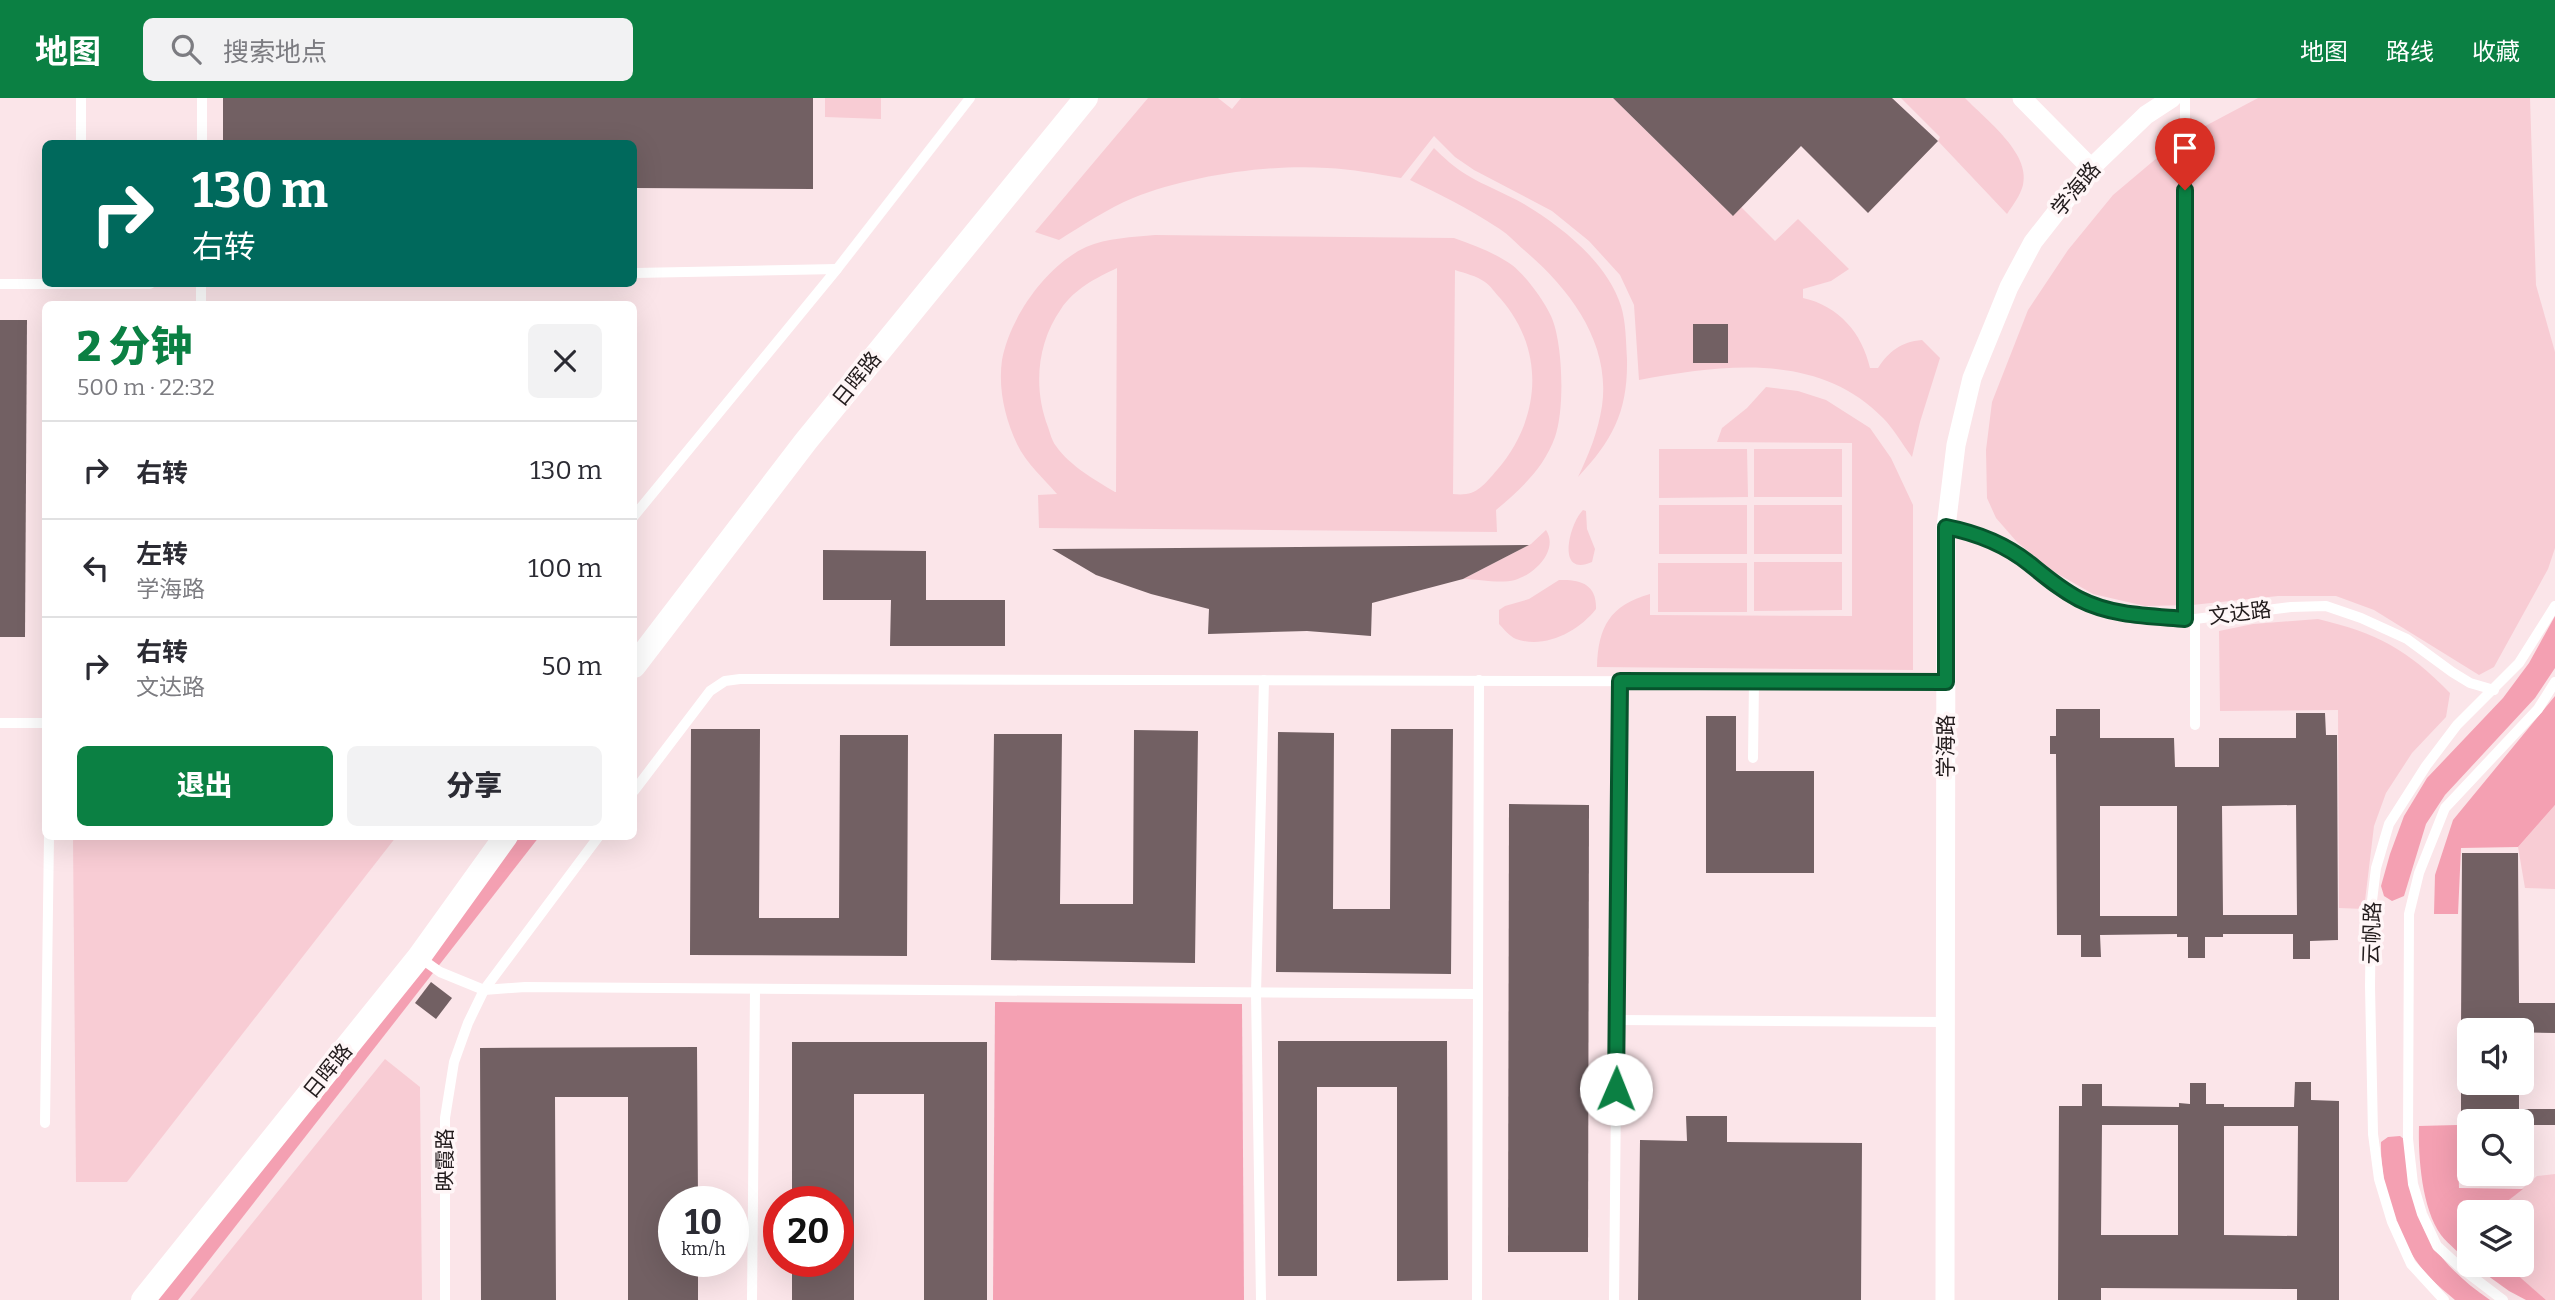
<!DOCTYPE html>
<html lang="zh">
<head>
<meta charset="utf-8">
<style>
  :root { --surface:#fff; --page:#f2f2f3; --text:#2b2b33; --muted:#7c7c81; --line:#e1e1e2; --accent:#0b8043 }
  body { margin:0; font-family:Bitter,"Noto Sans SC",serif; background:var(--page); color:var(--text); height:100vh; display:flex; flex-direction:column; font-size:26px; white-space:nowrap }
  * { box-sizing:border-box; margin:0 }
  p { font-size:23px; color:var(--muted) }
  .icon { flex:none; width:38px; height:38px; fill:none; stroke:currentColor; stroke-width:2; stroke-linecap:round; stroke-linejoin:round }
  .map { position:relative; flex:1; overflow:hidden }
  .side { position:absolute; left:42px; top:203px; width:595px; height:539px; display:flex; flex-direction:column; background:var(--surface); border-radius:10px; box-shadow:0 7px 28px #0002 }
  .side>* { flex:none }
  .guide { position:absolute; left:42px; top:42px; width:595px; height:147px; border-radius:10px; box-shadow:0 7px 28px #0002; background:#00695c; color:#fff; overflow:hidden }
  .buttons { position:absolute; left:2457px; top:920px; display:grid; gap:14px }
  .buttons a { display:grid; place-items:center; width:77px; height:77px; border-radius:10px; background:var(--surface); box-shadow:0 7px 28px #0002; font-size:35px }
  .speed { position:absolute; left:658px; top:1088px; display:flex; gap:14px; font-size:35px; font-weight:700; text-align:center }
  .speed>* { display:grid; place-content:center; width:91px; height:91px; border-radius:50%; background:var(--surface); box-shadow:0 7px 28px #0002; line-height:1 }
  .speed small { font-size:18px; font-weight:400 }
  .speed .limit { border:10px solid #d22; background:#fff; color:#111 }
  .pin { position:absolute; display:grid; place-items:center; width:60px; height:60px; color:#fff; margin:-72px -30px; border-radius:50% 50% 50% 0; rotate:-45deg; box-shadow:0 0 7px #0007 }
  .pin .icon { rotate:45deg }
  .me { position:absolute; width:77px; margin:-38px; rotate:1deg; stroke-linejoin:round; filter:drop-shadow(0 0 5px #0008) }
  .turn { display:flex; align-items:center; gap:24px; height:147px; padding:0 35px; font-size:32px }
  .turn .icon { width:91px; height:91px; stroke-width:2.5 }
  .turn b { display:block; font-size:49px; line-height:60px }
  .round { display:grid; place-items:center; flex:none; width:74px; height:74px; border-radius:10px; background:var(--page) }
  .overview { display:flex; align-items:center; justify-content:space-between; height:119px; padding:0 35px }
  h1 { font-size:42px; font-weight:800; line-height:52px; color:var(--accent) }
  .action { display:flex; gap:14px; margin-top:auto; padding:14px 35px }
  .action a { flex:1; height:80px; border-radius:10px; background:var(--accent); color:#fff; font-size:28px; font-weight:800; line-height:80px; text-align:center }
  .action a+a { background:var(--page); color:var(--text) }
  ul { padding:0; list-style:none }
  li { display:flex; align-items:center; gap:21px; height:98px; padding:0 35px; border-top:2px solid var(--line) }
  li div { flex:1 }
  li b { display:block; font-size:26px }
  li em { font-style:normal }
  header { display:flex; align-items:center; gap:42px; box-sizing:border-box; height:98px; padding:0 35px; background:var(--accent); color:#fff }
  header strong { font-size:33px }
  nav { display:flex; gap:38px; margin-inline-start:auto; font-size:24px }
  .search { width:490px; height:63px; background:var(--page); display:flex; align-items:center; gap:18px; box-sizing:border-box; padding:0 24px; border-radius:10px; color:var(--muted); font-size:26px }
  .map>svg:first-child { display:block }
  .green { fill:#f8ccd4; fill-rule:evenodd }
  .forest { fill:#f4a0b2 }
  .building { fill:#726063; fill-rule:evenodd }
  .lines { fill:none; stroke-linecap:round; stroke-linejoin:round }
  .service { stroke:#fff; stroke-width:10 }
  .minor { stroke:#fff; stroke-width:19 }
  .tertiary { stroke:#fff; stroke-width:24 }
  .route-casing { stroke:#07532c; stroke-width:18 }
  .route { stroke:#0b8043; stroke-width:12 }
  .labels { text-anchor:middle; stroke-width:7; stroke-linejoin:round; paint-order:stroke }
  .street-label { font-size:21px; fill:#231c1d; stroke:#fff6f7 }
</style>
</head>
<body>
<header>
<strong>地图</strong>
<div class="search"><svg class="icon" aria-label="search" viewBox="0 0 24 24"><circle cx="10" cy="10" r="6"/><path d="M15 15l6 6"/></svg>搜索地点</div>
<nav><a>地图</a><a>路线</a><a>收藏</a></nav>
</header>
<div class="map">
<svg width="2555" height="1202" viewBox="0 0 2555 1202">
  <rect width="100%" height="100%" fill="#fbe5e9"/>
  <!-- green -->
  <g class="green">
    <polygon points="825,0 881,0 881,21 825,19"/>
    <path d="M 1148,0 L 1218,0 L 1232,11 L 1241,0 L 1613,0 L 1732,117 L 1741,109 L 1775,143 L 1798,121 L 1849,171 L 1831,183 L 1803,191 L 1803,200 C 1839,208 1862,235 1870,270 L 1878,270 C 1889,253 1901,244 1922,242 L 1940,260 L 1920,324 L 1912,359 C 1902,346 1894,331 1883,320 C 1818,253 1722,267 1639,282 L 1634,207 L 1620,177 L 1589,143 L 1552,113 L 1474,72 L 1455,59 L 1434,38 L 1401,80 C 1377,76 1352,71 1327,70 C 1267,66 1189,78 1133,100 C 1107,111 1083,127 1059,142 L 1035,134 Z"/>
    <path d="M 1901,0 L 1965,0 C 1985,21 2031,55 2023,87 C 2020,98 2013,107 2007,116 L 1938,43 L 1940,39 Z"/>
    <polygon points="2258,0 2530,0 2536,187 2555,254 2555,450 2548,471 2494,569 2479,577 2374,512 2336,498 2278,498 2192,507 2145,508 2093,496 2051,472 2017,444 1996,420 1987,400 1986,352 1992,304 2028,212 2068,152 2113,97 2177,43"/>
    <path d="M 1434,50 C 1444,60 1455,70 1467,77 C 1485,88 1505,95 1524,106 C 1562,129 1607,164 1621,208 C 1626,224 1626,245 1627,261 C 1628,313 1613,342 1578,379 C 1589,356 1598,334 1602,308 C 1611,245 1570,191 1524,152 C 1515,144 1506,134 1495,128 C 1468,110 1439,96 1410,82 Z"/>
    <path d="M 1155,137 L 1454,140 C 1474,147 1495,155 1512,167 C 1526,178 1543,201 1551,218 C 1563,244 1565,311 1555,339 C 1544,370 1520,392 1496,412 L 1497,434 L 1039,430 L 1038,397 L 1057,396 C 1044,381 1026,365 1017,346 C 1005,320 998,291 1002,262 C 1010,219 1046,168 1086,149 C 1107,140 1133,139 1155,137 ZM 1117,170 L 1116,394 L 1115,394 C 1095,382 1070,368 1056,348 C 1052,343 1050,335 1048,329 C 1033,290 1037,245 1061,211 C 1074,191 1096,180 1117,170 ZM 1455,172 C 1464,175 1477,178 1485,184 C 1491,188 1495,195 1500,200 C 1546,252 1541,321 1497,372 C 1483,388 1476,399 1453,396 Z"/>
    <path d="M 1766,289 L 1798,293 L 1826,302 L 1870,330 L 1891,360 L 1913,407 L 1913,572 L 1597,569 C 1598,529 1610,507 1650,496 L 1650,517 L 1852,518 L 1852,345 L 1717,344 L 1722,330 L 1747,310 Z"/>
    <polygon points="1659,351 1747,351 1748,399 1659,400"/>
    <rect x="1754" y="351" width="88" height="48"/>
    <rect x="1659" y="407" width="88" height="49"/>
    <rect x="1754" y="407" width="88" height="49"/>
    <path d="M 1583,412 L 1586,413 L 1587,431 L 1595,451 L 1592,464 C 1556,480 1569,426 1583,412 Z"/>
    <path d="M 1546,432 C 1559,452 1535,476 1515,482 C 1500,486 1478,481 1463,481 L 1531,446 Z"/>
    <polygon points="1754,464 1842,464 1842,512 1754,513"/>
    <rect x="1658" y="465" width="89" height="49"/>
    <path d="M 1559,482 C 1580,481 1597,486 1596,511 C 1578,534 1545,551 1516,541 C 1509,538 1504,531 1499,526 L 1499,512 L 1505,508 L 1529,501 Z"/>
    <path d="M 2318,521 C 2377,535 2407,551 2450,595 L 2446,619 L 2412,655 L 2386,695 L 2374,728 L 2364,811 L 2339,810 L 2338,612 L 2220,613 L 2219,533 L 2253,526 Z"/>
    <polygon points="2555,707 2555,791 2525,790 2518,749"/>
    <polygon points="73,739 396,739 127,1084 76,1084"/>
    <polygon points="385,961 420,989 422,1202 190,1202"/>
    <polygon points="2555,1076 2555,1202 2546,1202 2507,1169 2506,1167 2522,1167 2522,1115 2502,1115 2505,1105 2537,1078"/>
  </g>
  <!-- forest -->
  <g class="forest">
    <polygon points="2555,518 2555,570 2535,600 2445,697 2426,726 2404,798 2392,803 2384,798 2381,788 2390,756 2404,718 2427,680 2503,600 2529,565"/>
    <polygon points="2555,598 2555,707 2518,749 2461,750 2458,816 2434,816 2435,777 2453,722"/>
    <polygon points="506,739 539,739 178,1202 143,1202"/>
    <polygon points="995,904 1242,906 1244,1202 993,1202"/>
    <path d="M 2457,1027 L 2459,1090 L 2523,1091 L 2505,1105 L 2502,1115 L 2469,1115 L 2469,1164 C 2460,1155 2449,1147 2441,1137 C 2422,1111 2418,1059 2419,1028 Z"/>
    <path d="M 2400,1038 L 2405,1042 C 2409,1116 2427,1159 2490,1202 L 2455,1202 C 2447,1195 2438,1188 2430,1180 C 2398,1146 2380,1091 2381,1044 L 2388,1039 Z"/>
    <polygon points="2473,1167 2506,1167 2546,1202 2526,1202 2509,1193"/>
  </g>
  <!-- building -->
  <g class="building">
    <polygon points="223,0 813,0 813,91 634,90 634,46 223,46"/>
    <polygon points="1613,0 1892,0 1938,43 1868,115 1801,48 1733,118"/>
    <polygon points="0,222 27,222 25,539 0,539"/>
    <rect x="1693" y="226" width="35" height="39"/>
    <polygon points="1529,447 1463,481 1372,505 1371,538 1307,533 1208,536 1209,511 1151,496 1096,477 1052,451"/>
    <polygon points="823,452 926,453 926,502 1005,502 1005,548 890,548 891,502 823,502"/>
    <path d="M 2056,611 L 2100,611 L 2100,640 L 2174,640 L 2175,669 L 2219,669 L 2219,640 L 2296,640 L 2296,615 L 2325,615 L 2326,637 L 2337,637 L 2338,842 L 2310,843 L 2310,861 L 2293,861 L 2293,836 L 2223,836 L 2223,839 L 2205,839 L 2205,860 L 2188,860 L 2188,839 L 2177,839 L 2177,836 L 2100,837 L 2101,859 L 2081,859 L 2081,837 L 2057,837 L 2056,656 L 2050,656 L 2050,638 L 2056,638 ZM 2296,707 L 2297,817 L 2223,817 L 2222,708 ZM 2100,708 L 2177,708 L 2177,818 L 2100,818 Z"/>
    <polygon points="1706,618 1736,618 1736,673 1814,673 1814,775 1706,775"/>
    <polygon points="691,631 760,631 759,820 839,820 840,637 908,637 907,858 690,857"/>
    <polygon points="1391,631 1453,631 1451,876 1276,874 1278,634 1334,635 1333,811 1390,811"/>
    <polygon points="1134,632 1198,633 1195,865 991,862 994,636 1062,636 1060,806 1133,806"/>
    <polygon points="1509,706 1589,707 1588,1154 1508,1154"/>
    <polygon points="2462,755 2518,755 2519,905 2555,905 2555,935 2461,933"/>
    <polygon points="431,884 452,900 436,921 415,905"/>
    <polygon points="1278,943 1447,943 1448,1182 1397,1183 1397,989 1317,989 1317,1178 1278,1178"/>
    <polygon points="792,944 987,944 987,1202 924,1202 924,996 854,996 854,1202 792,1202 792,1164 838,1164 838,1104 792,1104"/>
    <polygon points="697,949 698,1104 674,1104 674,1164 698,1164 698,1202 628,1202 628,999 555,999 556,1202 481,1202 480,950"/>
    <path d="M 2295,984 L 2311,984 L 2311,1002 L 2339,1003 L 2339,1202 L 2297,1202 L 2297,1191 L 2101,1190 L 2101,1202 L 2058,1202 L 2059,1008 L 2082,1008 L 2082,986 L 2102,986 L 2102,1008 L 2179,1009 L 2179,1005 L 2190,1006 L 2190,985 L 2206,985 L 2206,1006 L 2224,1006 L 2224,1009 L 2294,1009 ZM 2102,1027 L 2178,1027 L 2178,1137 L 2101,1137 ZM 2224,1028 L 2298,1028 L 2297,1138 L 2224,1137 Z"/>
    <rect x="2461" y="985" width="58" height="39"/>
    <rect x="2522" y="1011" width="33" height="16"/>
    <polygon points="1686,1018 1727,1018 1727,1044 1862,1045 1861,1202 1638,1202 1640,1042 1687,1043"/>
  </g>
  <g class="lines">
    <!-- service -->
    <g class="service">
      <polyline points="81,46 81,0"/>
      <polyline points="202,46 202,0"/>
      <polyline points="837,171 970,0"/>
      <polyline points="634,175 837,171 634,418"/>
      <polyline points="0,186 150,186"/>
      <polyline points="201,186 201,206"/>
      <polyline points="1946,429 1982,438 2007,450 2050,483 2080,502 2115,515 2195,521 2291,509 2326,508 2361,520 2407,541 2452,574 2470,585 2494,592"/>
      <polyline points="2185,521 2185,0"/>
      <polyline points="0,625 46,625"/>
      <polyline points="2195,627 2195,521"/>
      <polyline points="1753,660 1754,583"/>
      <polyline points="634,693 710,593 725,583 740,581 1946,584"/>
      <polyline points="419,859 440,874 484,892 525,889 1477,896"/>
      <polyline points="1617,922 1945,924"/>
      <polyline points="45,1025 49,738"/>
      <polyline points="445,1202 445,1020 454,964 468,925 484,892 599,738"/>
      <polyline points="752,1202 755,892"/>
      <polyline points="1261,1202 1256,895 1264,582"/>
      <polyline points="1477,1202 1479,582"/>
      <polyline points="1614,1202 1620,583"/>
      <polyline points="2444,1202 2411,1166 2392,1124 2379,1081 2373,1036 2370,888 2371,811 2376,770 2389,726 2426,668 2457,627 2519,565 2555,508"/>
      <polyline points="2503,1202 2461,1170 2437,1148 2422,1116 2413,1086 2408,1041 2409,816 2419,775 2445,710 2538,611 2555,584"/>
    </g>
    <!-- minor -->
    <g class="minor">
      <polyline points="2022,0 2091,70"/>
      <polyline points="1945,1202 1946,429 1956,347 1972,280 2009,189 2033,144 2091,70 2146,17 2172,0"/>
    </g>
    <!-- tertiary -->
    <g class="tertiary">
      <polyline points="634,568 806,343 1086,0"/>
      <polyline points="143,1202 419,859 506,738"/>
    </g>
  </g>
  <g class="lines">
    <defs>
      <path id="route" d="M 1616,991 L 1620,583 L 1946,584 L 1946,429 C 1977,435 2005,446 2030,466 C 2046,479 2060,491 2079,501 C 2112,518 2149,518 2185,521 L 2185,92"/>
    </defs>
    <!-- route casing -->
    <use href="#route" class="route-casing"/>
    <!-- route -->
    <use href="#route" class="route"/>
  </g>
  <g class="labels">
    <!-- street labels -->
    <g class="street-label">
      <text transform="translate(2076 91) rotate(-50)" y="7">学海路</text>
      <text transform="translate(857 281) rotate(-51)" y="7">日晖路</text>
      <text transform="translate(2240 515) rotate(-7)" y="7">文达路</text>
      <text transform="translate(1946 648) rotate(-90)" y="7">学海路</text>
      <text transform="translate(2372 835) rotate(-88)" y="7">云帆路</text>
      <text transform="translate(328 973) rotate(-51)" y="7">日晖路</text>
      <text transform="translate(445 1062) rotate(-90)" y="7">映霞路</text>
    </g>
  </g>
</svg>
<div class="buttons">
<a><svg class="icon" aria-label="sound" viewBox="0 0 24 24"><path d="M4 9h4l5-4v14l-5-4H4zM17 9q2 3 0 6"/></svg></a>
<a><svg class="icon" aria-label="search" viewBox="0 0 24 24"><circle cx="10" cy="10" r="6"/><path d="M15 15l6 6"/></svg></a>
<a><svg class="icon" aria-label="layers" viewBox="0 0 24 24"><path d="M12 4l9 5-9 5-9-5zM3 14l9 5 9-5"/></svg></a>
</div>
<div class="speed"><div>10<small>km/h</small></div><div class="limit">20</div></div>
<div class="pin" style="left:2185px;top:92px;background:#d93025"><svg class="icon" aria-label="arrive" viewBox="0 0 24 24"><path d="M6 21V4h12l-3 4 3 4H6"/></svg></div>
<svg class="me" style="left:1616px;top:991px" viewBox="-20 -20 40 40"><circle r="19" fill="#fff"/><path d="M0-13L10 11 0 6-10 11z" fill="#0b8043"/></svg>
<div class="guide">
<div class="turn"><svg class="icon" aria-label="right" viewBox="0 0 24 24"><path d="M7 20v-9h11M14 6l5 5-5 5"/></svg><div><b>130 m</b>右转</div></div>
</div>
<section class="side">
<div class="overview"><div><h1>2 分钟</h1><p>500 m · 22:32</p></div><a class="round"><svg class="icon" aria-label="close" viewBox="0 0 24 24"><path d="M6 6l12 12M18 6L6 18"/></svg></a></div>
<ul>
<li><svg class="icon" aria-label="right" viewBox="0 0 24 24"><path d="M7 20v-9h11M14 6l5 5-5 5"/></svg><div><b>右转</b></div><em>130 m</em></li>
<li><svg class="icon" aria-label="left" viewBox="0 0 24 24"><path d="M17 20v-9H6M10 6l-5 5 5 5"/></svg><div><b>左转</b><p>学海路</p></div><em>100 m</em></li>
<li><svg class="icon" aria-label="right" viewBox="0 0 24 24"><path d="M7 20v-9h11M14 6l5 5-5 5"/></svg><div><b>右转</b><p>文达路</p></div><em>50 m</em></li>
</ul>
<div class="action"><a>退出</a><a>分享</a></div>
</section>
</div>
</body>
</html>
